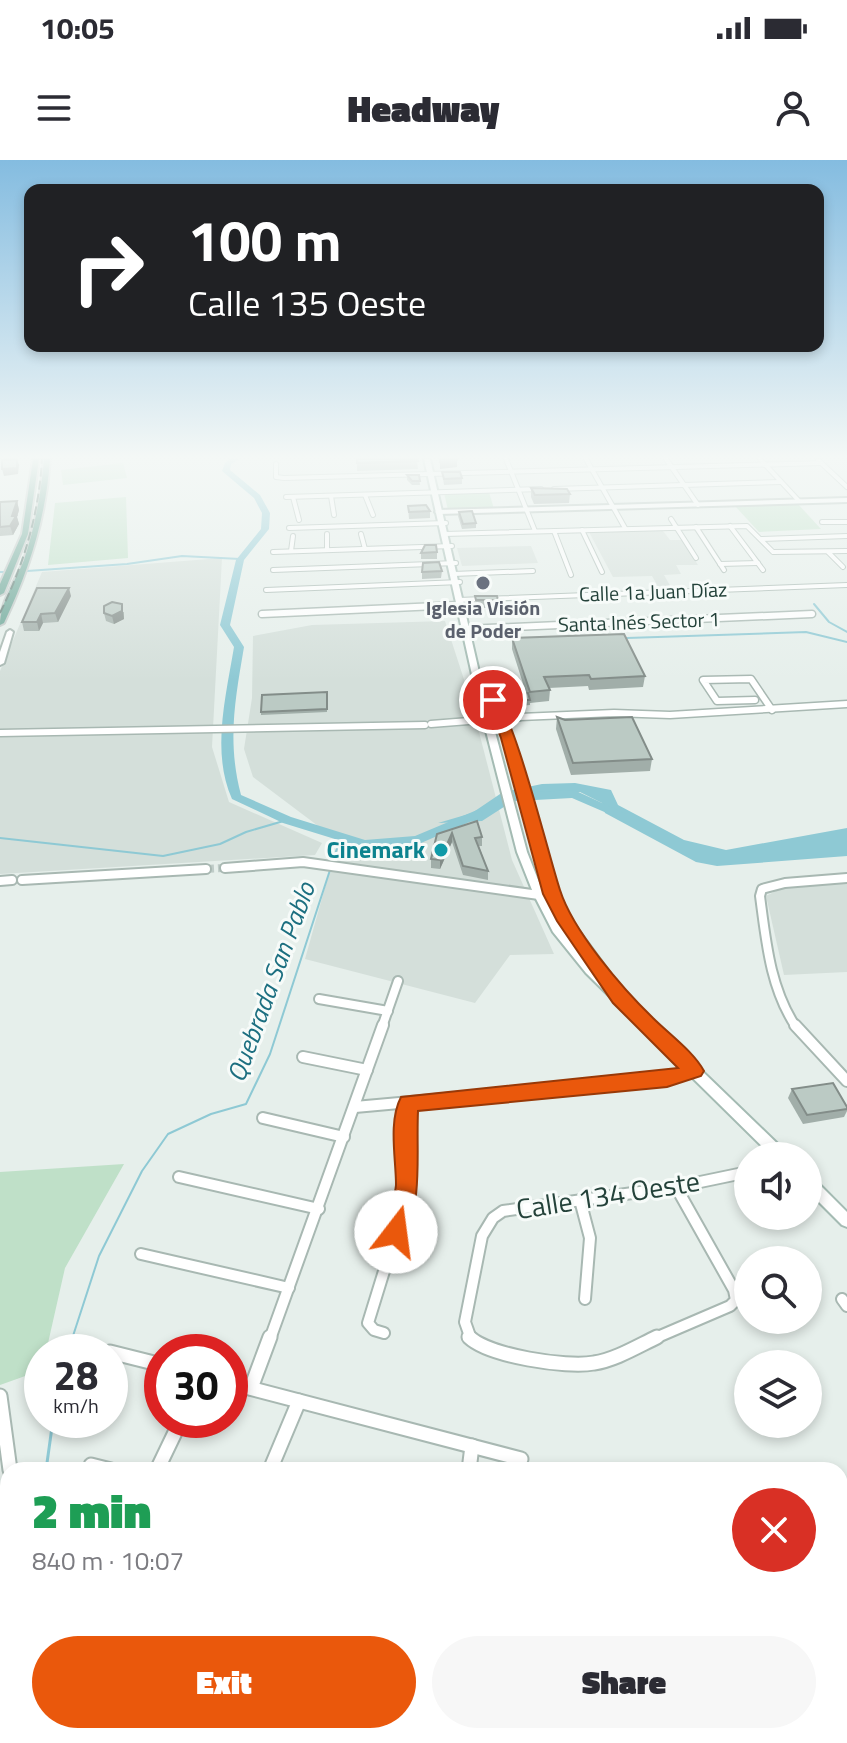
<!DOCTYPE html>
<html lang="en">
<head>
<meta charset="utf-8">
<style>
  :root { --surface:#fff; --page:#f7f7f7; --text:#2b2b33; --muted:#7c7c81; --accent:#ea580c }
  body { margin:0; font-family:"Titillium Web",sans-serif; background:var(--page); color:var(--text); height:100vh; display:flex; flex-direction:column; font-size:30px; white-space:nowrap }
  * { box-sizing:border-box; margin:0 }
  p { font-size:26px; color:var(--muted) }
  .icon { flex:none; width:44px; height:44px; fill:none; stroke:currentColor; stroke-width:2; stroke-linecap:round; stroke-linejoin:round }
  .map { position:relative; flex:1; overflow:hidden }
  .details { position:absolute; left:0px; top:1302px; width:848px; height:282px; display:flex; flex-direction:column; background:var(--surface); border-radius:24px 24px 0 0; box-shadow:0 4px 12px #0003 }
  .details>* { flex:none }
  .banner { position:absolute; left:24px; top:24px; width:800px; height:168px; border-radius:16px; box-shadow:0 4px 12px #0003; background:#202124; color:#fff; overflow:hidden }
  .controls { position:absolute; left:734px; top:982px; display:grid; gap:16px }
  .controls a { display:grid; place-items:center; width:88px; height:88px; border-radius:50%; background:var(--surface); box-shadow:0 4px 12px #0003; font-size:40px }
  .speed { position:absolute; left:24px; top:1174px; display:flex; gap:16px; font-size:40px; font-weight:700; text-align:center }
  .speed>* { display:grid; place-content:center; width:104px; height:104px; border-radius:50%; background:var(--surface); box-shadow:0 4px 12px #0003; line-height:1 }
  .speed small { font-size:20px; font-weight:400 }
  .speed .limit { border:12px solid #d22; background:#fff; color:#111 }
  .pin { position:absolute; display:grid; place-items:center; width:68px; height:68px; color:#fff; margin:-34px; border:4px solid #fff; border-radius:50%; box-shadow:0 2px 8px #0007 }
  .me { position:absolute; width:88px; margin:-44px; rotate:15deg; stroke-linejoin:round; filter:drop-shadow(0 0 6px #0008) }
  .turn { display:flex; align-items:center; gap:28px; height:168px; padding:0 32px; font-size:36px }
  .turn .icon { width:104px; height:104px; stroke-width:2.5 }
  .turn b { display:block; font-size:56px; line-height:68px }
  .round { display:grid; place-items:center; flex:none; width:84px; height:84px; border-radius:42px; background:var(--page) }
  .headline { display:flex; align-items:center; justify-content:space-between; height:136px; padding:0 32px }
  h1 { font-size:48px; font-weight:800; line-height:60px; color:#1e9e55 }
  .button { display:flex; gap:16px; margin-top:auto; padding:16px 32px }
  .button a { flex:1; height:92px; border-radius:48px; background:var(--accent); color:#fff; font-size:32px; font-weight:800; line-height:92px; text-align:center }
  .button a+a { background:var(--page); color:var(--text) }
  .status { display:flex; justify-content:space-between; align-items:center; height:56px; padding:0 40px; background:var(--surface); direction:ltr }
  .status svg { height:22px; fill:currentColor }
  header { display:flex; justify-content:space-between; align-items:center; height:104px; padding:0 32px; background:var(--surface); font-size:36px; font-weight:800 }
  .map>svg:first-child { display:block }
  .built { fill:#d4dfda }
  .green { fill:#bfe0c8 }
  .water { fill:#8ec9d4 }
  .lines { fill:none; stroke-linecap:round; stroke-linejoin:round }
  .stream-far1 { stroke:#8ec9d4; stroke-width:2 }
  .stream { stroke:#8ec9d4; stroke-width:3 }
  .river { fill:#8ec9d4; fill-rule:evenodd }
  .minor-tunnel { stroke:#bfccc8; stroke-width:8; stroke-dasharray:8 4; stroke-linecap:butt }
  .minor-far4-casing { stroke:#a8b8b2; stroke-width:6 }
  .minor-far3-casing { stroke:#a8b8b2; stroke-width:9 }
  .minor-far2-casing { stroke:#a8b8b2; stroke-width:12 }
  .minor-far1-casing { stroke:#a8b8b2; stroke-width:14 }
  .minor-casing { stroke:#a8b8b2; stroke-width:17 }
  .tertiary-casing { stroke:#a8b8b2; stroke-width:4 }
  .secondary-casing { stroke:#a4bbb3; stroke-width:4 }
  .primary-casing { stroke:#c2cac8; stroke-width:4 }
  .minor-far4 { stroke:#fff; stroke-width:4 }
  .minor-far3 { stroke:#fff; stroke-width:6 }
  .minor-far2 { stroke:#fff; stroke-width:8 }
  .minor-far1 { stroke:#fff; stroke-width:10 }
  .minor { stroke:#fff; stroke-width:13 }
  .tertiary { fill:#fff; fill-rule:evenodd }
  .secondary { fill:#fff; fill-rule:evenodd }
  .primary { fill:#6aa596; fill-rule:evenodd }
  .rail { stroke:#5f7d75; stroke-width:2; stroke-dasharray:9 4; stroke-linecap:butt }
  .wall { fill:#a1aea9 }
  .shaded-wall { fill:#838d89 }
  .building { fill:#bbcac4; stroke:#838d89; stroke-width:2 }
  .route { fill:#ea580c; stroke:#983908; stroke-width:2 }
  .worship-dot { fill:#6b7280; stroke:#f7fbf9; stroke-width:3 }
  .culture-dot { fill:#0f9aa8; stroke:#f7fbf9; stroke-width:3 }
  .labels { text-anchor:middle; stroke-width:6; stroke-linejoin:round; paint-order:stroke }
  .far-street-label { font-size:20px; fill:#24423a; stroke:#f7fbf9 }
  .far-worship-label { font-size:20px; font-weight:bold; fill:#5b616d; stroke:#f7fbf9 }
  .culture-label { font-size:24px; font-weight:bold; fill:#0d838f; stroke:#f7fbf9; text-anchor:end }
  .water-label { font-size:26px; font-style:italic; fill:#1c6f80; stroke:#f7fbf9 }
  .near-street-label { font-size:28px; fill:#24423a; stroke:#f7fbf9 }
</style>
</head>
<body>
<div class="status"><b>10:05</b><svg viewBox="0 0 49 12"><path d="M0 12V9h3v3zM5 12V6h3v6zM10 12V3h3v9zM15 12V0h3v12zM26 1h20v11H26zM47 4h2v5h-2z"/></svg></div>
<header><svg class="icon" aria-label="menu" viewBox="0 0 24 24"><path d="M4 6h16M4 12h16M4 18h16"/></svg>Headway<svg class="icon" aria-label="person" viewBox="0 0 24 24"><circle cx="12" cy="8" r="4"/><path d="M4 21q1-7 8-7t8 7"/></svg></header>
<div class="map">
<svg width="847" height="1583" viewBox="0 0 847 1583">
  <rect width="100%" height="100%" fill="#e6efeb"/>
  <!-- built -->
  <g class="built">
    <polygon points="663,371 670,380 682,380 698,405 676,405 681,414 664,415 672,429 660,430 652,416 613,417 589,372"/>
    <polygon points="531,386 538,403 462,406 457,388"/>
    <polygon points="222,398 212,587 229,642 322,683 315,695 0,714 0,511 42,412"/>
    <polygon points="445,461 471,541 512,700 554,794 510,795 475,843 305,799 338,681 253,617 244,589 252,538 253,476 312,465"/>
    <polygon points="847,723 847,812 784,815 766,736 780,729"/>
  </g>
  <!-- green -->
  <g class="green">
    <polygon points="123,303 127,318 63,325 61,310"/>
    <polygon points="489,332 494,349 448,350 444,333"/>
    <polygon points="126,337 128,398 48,405 55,343"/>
    <polygon points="797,343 821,369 759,372 735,346"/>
    <polygon points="124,1004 65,1108 46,1192 42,1192 42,1210 0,1225 0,1012"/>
  </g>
  <!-- water -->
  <polygon class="water" points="575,623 611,630 618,645 684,680 726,690 847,668 847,696 717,706 696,702 605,653 602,643 580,632 541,633 510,643 482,661 438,663 472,653 503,632 542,624"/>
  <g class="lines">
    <!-- stream-far1 -->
    <g class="stream-far1">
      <polyline points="27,411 127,404 182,396 240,399"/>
      <polyline points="0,412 4,412"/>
      <polyline points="814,444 829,462 847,472"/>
      <polyline points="627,478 806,472 847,482"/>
      <polyline points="0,678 163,696 220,684 246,672 287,660"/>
      <polyline points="332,703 341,677"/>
      <polyline points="72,1179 99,1096 142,1011 168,974 211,954 246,944 270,894 330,710"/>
    </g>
    <!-- stream -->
    <g class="stream">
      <polyline points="68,1192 73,1177"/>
      <polyline points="46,1310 53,1260"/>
      <polyline points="0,1390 8,1388"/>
    </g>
    <!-- river -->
    <g class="river">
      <path d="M 230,299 L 239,299 L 231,304 L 230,310 L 260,335 L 270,353 L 269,369 L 244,400 L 230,465 L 244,487 C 235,540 227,582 241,635 L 291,657 L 365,680 L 415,676 L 477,650 L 481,651 L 483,654 L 481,657 L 421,683 L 364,688 L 283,663 L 232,639 C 211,592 226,536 234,487 L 220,465 L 236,400 L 261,369 L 262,353 L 254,338 L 222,311 L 225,303 Z"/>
      <polygon points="574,630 626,654 620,658 616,657 572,638 517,641 511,637 517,633"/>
    </g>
    <!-- minor-tunnel -->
    <polyline class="minor-tunnel" points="206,709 225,708"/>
    <defs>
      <g id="minor-far4">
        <polyline points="506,299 535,371"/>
        <polyline points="586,299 625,368"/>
        <polyline points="666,299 698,345"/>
        <polyline points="760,299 799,341"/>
        <polyline points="818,300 847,327"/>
        <polyline points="276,304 276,317 284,318 821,303"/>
        <polyline points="554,329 781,322"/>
        <polyline points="365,335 373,355"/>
        <polyline points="331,336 334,355"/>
        <polyline points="286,337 541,329"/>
        <polyline points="293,337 299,360"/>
        <polyline points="671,359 696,398"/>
        <polyline points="822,362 847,362"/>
        <polyline points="730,366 763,410"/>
        <polyline points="696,367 724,410"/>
        <polyline points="289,368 446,363"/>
        <polyline points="582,370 602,412"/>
        <polyline points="554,371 571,415"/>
        <polyline points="327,374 327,390"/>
        <polyline points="361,374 365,389"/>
        <polyline points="444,374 747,366 773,392 847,391"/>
        <polyline points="761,379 847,376"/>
        <polyline points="291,391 293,376"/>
        <polyline points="273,392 452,386"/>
        <polyline points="828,392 843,407"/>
        <polyline points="720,404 758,403"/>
        <polyline points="273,410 456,403"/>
        <polyline points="453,414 533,411"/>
        <polyline points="266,430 460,422"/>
        <polyline points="458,440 847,425"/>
      </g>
      <g id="minor-far3">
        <polyline points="262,454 459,445"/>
        <polyline points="465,469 812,454"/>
        <polyline points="755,540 717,541 703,520 751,519 772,550"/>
        <polyline points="431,564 520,557 614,553 670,555 847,544"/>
        <polyline points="0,573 425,565"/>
      </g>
      <g id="minor-far2">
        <polyline points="225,708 303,702 539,735"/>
        <polyline points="22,720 206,709"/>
        <polyline points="0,721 12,720"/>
        <polyline points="319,839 388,851"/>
        <polyline points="382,867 398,821"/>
        <path d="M 796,867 C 770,828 766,781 760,736 L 762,729 L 785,723 L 847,718"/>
      </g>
      <g id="minor-far1">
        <polyline points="795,865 847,921"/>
        <polyline points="303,897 367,910"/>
        <polyline points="355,947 667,919 694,911"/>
        <polyline points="263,958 344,977"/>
        <polyline points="179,1017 319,1049"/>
        <polyline points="676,1027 748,1012"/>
        <polyline points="580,1040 590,1078 585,1139"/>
        <polyline points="141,1094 289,1128"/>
        <polyline points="842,1139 847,1146"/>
        <polyline points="384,1173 374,1170 368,1163 405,1043 408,943"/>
        <polyline points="270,1179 383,865"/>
        <polyline points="471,1179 465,1162 482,1076 493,1058 503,1051 676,1027"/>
        <polyline points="653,1179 730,1146 736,1140 734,1130 676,1027"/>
      </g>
      <g id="minor">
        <path d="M 469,1177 C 489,1196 566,1208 594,1203 C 615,1200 638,1186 657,1177"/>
        <polyline points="110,1192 162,1205"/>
        <polyline points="230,1223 521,1299"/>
        <polyline points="251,1228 270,1177"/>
        <polyline points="0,1236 10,1310"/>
        <polyline points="91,1305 111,1310"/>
        <polyline points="157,1310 181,1260"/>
        <polyline points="270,1310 299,1241"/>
        <polyline points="469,1310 472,1286"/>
        <polyline points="0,1479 8,1481"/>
        <polyline points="114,1576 116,1583"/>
        <polyline points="262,1576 265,1583"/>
        <polyline points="577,1576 581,1583"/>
        <polyline points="435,1583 436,1576"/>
      </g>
      <g id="tertiary">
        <polygon points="847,338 847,342 438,354 435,352 438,350"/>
        <polygon points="10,470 13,472 4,503 0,505 0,492 7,472"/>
      </g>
      <g id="secondary">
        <path d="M 424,299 L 430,299 L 479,512 L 486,514 L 499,544 L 524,557 L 520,560 L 502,552 L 507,564 L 557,734 L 576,767 L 618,824 L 620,827 L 618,830 L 786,992 L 788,996 L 772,996 L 586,813 L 553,772 L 534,735 L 517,692 L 475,528 ZM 482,523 L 499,564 L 547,734 L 568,772 L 591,804 L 561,767 L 544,735 L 527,692 Z"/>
        <polygon points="808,1016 813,1018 847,1052 847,1067 842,1065 808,1031"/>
      </g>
      <g id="primary">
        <polygon points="33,299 39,299 28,374 4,433 0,435 0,424 22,374"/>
        <path d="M 44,299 L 50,299 C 46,358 29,410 4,463 L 0,465 C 0,443 16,420 24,400 C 35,367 41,334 44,299 Z"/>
      </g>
    </defs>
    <!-- minor-far4 casing -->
    <use href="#minor-far4" class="minor-far4-casing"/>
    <!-- minor-far3 casing -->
    <use href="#minor-far3" class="minor-far3-casing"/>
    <!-- minor-far2 casing -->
    <use href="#minor-far2" class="minor-far2-casing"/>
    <!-- minor-far1 casing -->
    <use href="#minor-far1" class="minor-far1-casing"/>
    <!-- minor casing -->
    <use href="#minor" class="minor-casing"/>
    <!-- tertiary casing -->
    <use href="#tertiary" class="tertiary-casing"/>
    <!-- secondary casing -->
    <use href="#secondary" class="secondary-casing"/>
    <!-- primary casing -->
    <use href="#primary" class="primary-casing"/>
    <!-- minor-far4 -->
    <use href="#minor-far4" class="minor-far4"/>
    <!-- minor-far3 -->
    <use href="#minor-far3" class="minor-far3"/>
    <!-- minor-far2 -->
    <use href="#minor-far2" class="minor-far2"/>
    <!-- minor-far1 -->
    <use href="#minor-far1" class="minor-far1"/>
    <!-- minor -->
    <use href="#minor" class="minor"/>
    <!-- tertiary -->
    <use href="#tertiary" class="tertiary"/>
    <!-- secondary -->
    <use href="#secondary" class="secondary"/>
    <!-- primary -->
    <use href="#primary" class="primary"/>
    <!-- rail -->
    <path class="rail" d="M 0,453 C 24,404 39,354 42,299"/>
  </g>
  <!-- wall -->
  <g class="wall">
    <polygon points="357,299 417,299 418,309 357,311"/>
    <polygon points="442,312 462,318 462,324 444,325"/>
    <polygon points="407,315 419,315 420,325 412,325 407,320"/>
    <polygon points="531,328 570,334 569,343 534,344 531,337"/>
    <polygon points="17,341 19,350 17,357 19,364 13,375 0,376 0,342"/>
    <polygon points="408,346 430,351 430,358 409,359"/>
    <polygon points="459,352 476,363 476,368 462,369 458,356"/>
    <polygon points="437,392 437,399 421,399 421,393"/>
    <polygon points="422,408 442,411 441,418 422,419"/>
    <polygon points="71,436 58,462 43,463 39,471 24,471 22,462"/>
    <polygon points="475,436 498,440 497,448 476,448"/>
    <polygon points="124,452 124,459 114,464 106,461 104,453"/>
    <polygon points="512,478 645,516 643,527 589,530 588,526 549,528 550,530 549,541 530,543 530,545 520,546 518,540 518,534 526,533 512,489"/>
    <polygon points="327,532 327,552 261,555 261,552"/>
    <polygon points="557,557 652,599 650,611 571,615 556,569"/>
    <polygon points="477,661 482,677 482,686 479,686 488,711 488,720 463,715 452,682 440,709 431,708 431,699 437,674"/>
    <polygon points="792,929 847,947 847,951 844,957 803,964 788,938"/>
  </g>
  <!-- shaded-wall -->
  <g class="shaded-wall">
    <polygon points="17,299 19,305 18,314 4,316 2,309"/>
    <polygon points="457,300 457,307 440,309 440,302"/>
    <polygon points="17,341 19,350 17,357 19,364 13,375 10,366"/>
    <polygon points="69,428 71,436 58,462 55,453"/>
    <polygon points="122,444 124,459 114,464 112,456"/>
    <polygon points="41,454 43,463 39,471 37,462"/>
    <polygon points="452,673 452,682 440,709 440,700"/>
  </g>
  <!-- building -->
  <g class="building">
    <polygon points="17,299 17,308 2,309 2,300"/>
    <polygon points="357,299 417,299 418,301 357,303"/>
    <polygon points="440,299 457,299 457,300 440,302"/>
    <polygon points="442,312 460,312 462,318 444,319"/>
    <polygon points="407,315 419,315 420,321 412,321"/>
    <polygon points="531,328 567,329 570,334 535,335"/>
    <polygon points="17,341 12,356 16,356 10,366 0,367 0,342"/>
    <polygon points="426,345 430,351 409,352 408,346"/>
    <polygon points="472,351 476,363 463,364 459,352"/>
    <polygon points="425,385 436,385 437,392 421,393"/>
    <polygon points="439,402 442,411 422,412 423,403"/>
    <polygon points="37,428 69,428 55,453 41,454 37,462 22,462"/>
    <polygon points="475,436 497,436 498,440 476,440"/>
    <polygon points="112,442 122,444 122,451 112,456 104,453 104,446"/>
    <polygon points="624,474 645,516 591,519 589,515 544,517 550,530 530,532 512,478"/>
    <polygon points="327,532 327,549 261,552 262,535"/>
    <polygon points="528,533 530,540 521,540 518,534"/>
    <polygon points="557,557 565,560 632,557 652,599 573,603"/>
    <polygon points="477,661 482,677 475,678 488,711 463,706 452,673 440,700 431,699 437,674"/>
    <polygon points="833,923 847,947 847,949 807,955 792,929"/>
  </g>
  <!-- sky -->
  <linearGradient id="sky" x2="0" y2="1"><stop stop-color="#84bce0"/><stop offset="0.57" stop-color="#f4f8f6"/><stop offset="1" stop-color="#f4f8f6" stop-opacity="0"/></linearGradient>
  <rect width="847" height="521" fill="url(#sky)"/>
  <!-- route -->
  <path class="route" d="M 493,536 C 512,544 550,701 560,730 C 573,771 622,828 653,858 C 669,874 693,891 704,911 L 701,916 L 667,927 L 418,951 C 416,994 423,1039 404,1079 L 396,1082 L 388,1079 C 380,1062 395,1042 396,1025 C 396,998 388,962 401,937 L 678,908 L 613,843 L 557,761 L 543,734 L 501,578 L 486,540 Z"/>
  <!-- markers -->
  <circle class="worship-dot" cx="483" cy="423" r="8"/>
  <circle class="culture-dot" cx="441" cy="690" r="8"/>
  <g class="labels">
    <!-- far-street labels -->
    <g class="far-street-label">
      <text transform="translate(653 432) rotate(-2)" y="7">Calle 1a Juan Díaz</text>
      <text transform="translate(639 462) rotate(-2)" y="7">Santa Inés Sector 1</text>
    </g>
    <!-- far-worship labels -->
    <g class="far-worship-label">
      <text x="483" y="455">Iglesia Visión<tspan x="483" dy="23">de Poder</tspan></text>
    </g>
    <!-- culture labels -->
    <g class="culture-label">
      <text x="425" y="698">Cinemark</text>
    </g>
    <!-- water labels -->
    <g class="water-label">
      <text transform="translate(271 822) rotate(-70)" y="9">Quebrada San Pablo</text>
    </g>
    <!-- near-street labels -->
    <g class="near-street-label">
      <text transform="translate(608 1035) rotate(-9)" y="10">Calle 134 Oeste</text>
    </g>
  </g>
</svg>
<div class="controls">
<a><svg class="icon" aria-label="sound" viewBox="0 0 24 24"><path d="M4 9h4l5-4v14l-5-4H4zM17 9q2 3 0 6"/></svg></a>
<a><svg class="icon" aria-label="search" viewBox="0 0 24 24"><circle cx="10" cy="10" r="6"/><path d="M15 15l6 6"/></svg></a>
<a><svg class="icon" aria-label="layers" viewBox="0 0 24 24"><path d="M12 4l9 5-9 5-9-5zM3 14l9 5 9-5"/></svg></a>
</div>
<div class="speed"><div>28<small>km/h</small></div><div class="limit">30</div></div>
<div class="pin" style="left:493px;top:540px;background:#d93025"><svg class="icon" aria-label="arrive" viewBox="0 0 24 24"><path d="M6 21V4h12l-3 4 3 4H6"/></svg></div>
<svg class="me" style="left:396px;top:1072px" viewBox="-20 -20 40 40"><circle r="19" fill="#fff"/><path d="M0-13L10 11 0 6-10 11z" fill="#ea580c"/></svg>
<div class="banner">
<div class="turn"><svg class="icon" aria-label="right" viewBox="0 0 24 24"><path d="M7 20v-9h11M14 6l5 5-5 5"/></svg><div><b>100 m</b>Calle 135 Oeste</div></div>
</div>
<section class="details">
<div class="headline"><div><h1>2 min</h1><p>840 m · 10:07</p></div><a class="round" style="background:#d93025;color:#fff"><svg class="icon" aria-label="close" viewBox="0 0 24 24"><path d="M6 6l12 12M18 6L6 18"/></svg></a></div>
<div class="button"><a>Exit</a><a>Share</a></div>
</section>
</div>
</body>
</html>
